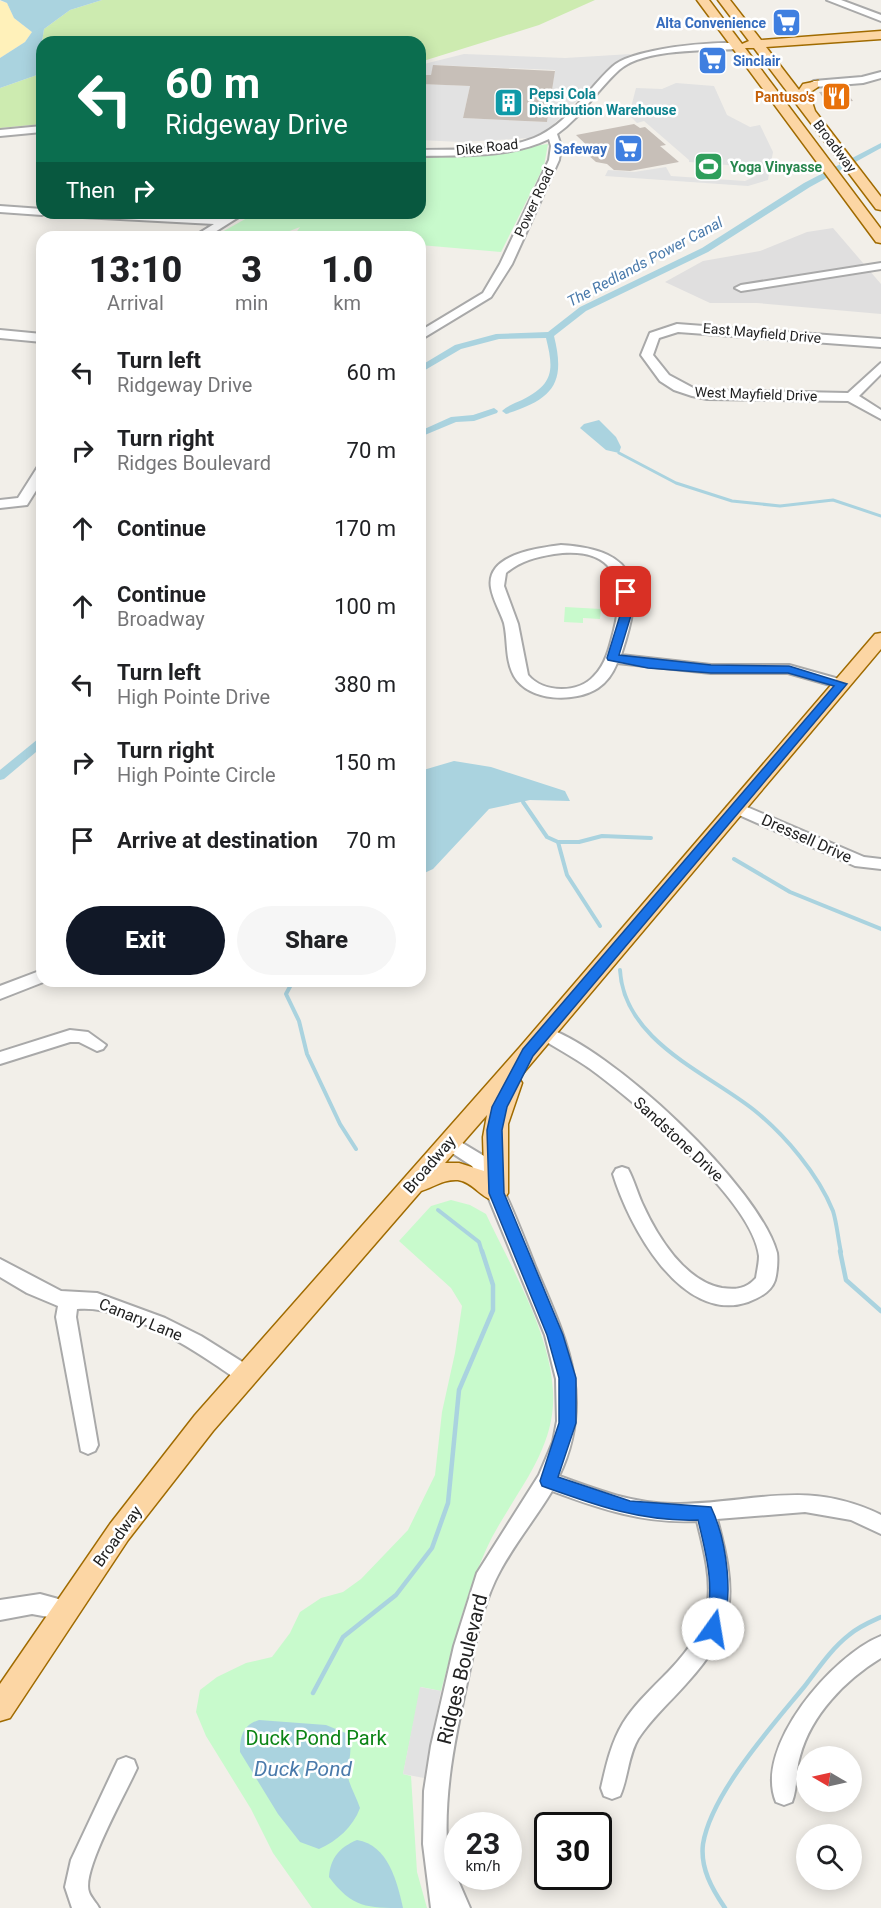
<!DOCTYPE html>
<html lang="en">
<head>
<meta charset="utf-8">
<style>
  :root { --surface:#fff; --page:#f6f6f6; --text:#202124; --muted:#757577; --accent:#111827 }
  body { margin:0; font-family:Roboto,sans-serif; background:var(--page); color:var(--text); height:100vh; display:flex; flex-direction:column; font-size:22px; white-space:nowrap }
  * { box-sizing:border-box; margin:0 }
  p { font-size:20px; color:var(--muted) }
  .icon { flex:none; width:33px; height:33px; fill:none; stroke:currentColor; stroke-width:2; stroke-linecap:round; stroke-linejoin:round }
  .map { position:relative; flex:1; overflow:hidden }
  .side { position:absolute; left:36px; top:231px; width:390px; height:756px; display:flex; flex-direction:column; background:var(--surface); border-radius:18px; box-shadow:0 3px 15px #0003 }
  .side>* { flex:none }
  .hud { position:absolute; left:36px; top:36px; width:390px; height:183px; border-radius:18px; box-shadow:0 3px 15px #0003; background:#0b6e4f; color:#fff; overflow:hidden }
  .needle { width:39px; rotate:279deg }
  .buttons { position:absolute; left:796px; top:1746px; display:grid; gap:12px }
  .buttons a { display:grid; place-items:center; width:66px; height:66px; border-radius:50%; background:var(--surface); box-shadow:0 3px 15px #0003; font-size:30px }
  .speed { position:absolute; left:444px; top:1812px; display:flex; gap:12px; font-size:30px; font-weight:700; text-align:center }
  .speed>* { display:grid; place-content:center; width:78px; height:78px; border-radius:50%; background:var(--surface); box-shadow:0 3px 15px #0003; line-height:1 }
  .speed small { font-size:15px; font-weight:400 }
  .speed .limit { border:3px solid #111; border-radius:9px; background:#fff; color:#111 }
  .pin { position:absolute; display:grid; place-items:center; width:51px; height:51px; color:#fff; margin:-26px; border-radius:12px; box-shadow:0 3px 9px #0006 }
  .me { position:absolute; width:66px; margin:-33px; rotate:13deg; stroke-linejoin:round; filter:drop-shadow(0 0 4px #0008) }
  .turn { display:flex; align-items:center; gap:21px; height:126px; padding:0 30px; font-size:27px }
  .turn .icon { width:78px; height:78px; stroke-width:2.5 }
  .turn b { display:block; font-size:42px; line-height:51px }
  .then { display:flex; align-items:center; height:57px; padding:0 30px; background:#0003; gap:12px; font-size:22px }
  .eta { display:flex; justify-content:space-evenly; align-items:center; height:102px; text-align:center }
  .eta b { font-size:36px; font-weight:800; line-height:42px }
  .action { display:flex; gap:12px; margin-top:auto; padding:12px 30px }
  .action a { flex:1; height:69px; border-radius:36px; background:var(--accent); color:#fff; font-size:24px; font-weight:800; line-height:69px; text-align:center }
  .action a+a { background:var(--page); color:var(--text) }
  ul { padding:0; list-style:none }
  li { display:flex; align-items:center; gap:18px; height:78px; padding:0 30px }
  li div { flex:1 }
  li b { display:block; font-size:22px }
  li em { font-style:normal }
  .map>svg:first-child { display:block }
  .residential { fill:#e0dfdf }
  .grass { fill:#cdebb0 }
  .sand { fill:#fff1ba }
  .park { fill:#c8facc }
  .parking { fill:#e2e2e2 }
  .water { fill:#aad3df }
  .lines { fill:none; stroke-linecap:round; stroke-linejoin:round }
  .stream-far2 { stroke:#aad3df; stroke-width:3 }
  .stream-far1 { stroke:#aad3df; stroke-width:4 }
  .stream { stroke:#aad3df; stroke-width:4.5 }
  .canal { fill:#aad3df; fill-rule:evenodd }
  .building { fill:#c7bfb8 }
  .minor-casing { stroke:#a9a9a9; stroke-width:4 }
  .major-casing { stroke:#a06b00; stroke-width:3 }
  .minor { fill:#fff; fill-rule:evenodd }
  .major { fill:#fcd6a4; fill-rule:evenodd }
  .route { fill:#1a73e8; stroke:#114b97; stroke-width:1.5 }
  .labels { text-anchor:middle; stroke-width:5; stroke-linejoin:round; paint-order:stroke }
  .far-shop-label { font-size:14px; font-weight:bold; fill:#366cbe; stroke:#fff; text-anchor:end }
  .far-culture-label { font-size:14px; font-weight:bold; fill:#0d838f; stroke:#fff; text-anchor:start }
  .far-food-label { font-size:14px; font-weight:bold; fill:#c56008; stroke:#fff; text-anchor:end }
  .far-street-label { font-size:14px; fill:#222; stroke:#fff }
  .far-leisure-label { font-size:14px; font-weight:bold; fill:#27864d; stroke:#fff; text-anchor:start }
  .far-water-label { font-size:15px; font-style:italic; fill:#4a7aab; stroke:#fff }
  .street-label { font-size:16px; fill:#222; stroke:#fff }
  .near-street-label { font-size:20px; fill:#222; stroke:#fff }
  .near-park-label { font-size:20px; fill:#0c8416; stroke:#fff }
  .near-water-label { font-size:21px; font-style:italic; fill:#4a7aab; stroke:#fff }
</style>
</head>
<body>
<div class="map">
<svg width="881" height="1908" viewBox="0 0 881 1908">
  <rect width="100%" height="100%" fill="#f2efe9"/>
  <!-- residential -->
  <polygon class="residential" points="833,228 881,284 881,314 757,303 710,303 665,282 703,261 760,251 807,232"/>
  <!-- grass -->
  <polygon class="grass" points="102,0 595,0 539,25 420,62 420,42 42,42 42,124 0,128 0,88 37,75 44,29 70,10"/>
  <!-- sand -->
  <polygon class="sand" points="0,1 7,3 14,18 32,32 25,42 0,58"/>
  <!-- park -->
  <g class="park">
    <polygon points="548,144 544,166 501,252 420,245 420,237 295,234 300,227 274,237 213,237 256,213 420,213 420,157 491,152"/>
    <polygon points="565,607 601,609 600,619 583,618 583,623 564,622"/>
    <path d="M 451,1200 L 470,1205 L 486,1214 C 511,1267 550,1332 553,1391 C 557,1454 508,1499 485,1552 C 465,1596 454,1643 441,1691 L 421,1687 L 403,1774 L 411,1776 L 417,1872 L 427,1908 L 312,1908 L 273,1853 L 251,1809 L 206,1736 L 196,1712 L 200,1690 L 217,1677 L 246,1663 L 272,1657 L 290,1633 L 300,1612 L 321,1598 L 343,1592 L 361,1579 L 408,1530 L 435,1475 L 442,1412 L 455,1353 L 462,1306 L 451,1288 L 399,1241 L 431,1206 Z"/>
  </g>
  <!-- parking -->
  <g class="parking">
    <polygon points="464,54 565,58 631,54 610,67 547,131 530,138 460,142 420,140 420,84 470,86 463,118 547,122 555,70 434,65 431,75 420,75 420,65"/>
    <polygon points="676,83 714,86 727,115 750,127 760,125 773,152 768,180 748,186 605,176 608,170 634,172 666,167 671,176 745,181 756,176 757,164 752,167 689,162 689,160 644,121 637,123 629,115 636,88 662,89"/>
    <polygon points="420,1687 441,1691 424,1778 403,1774"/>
  </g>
  <!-- water -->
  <g class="water">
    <polygon points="0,0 102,0 70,10 44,29 37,75 0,88 0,58 25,42 32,32 14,18 7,3"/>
    <polygon points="599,420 616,437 621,447 619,453 606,450 580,428 584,424"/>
    <polygon points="454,761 491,767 565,791 570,801 530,800 489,809 433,869 420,875 420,771"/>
    <path d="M 259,1720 L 326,1725 L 348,1734 C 355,1751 345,1765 349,1781 C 352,1790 357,1799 360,1808 C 353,1827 337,1841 319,1849 L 300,1842 L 278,1814 L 240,1752 C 240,1736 243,1725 259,1720 Z"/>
    <path d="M 357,1840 C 388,1845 397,1881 403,1908 C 368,1908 352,1908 329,1877 C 330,1858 340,1847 357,1840 Z"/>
  </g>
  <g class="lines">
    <!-- stream-far2 -->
    <polyline class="stream-far2" points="619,453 676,483 732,501 780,506 833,500 881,516"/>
    <!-- stream-far1 -->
    <g class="stream-far1">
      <polyline points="523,802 547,837 558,842 579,842 602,836 651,838"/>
      <polyline points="558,842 567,875 600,926"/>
      <polyline points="734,859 790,892 881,929"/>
      <path d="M 620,970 C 624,1041 706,1072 754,1110 C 785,1135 818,1174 833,1211 C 837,1224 838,1239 841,1252"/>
      <polyline points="293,981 286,994 299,1021 307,1054 340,1124 356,1149"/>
      <polyline points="438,1210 479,1242 482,1252"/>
    </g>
    <!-- stream -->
    <g class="stream">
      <polyline points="840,1251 846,1280 881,1311"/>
      <polyline points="313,1693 343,1637 396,1595 432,1548 448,1503 459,1390 493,1310 493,1285 482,1251"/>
      <path d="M 725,1908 C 712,1889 700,1868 703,1844 C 711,1794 772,1726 804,1687 C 818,1669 831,1649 849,1635 C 858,1627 870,1622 881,1617"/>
    </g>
    <!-- canal -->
    <g class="canal">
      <path d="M 881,143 L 881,148 L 810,187 L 708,252 L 586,311 L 554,336 C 566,384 553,399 506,414 L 502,411 C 507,406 515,403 522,400 C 554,384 554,370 546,338 L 499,339 L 461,349 L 420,373 L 420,366 L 455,345 L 496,334 L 548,332 L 580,307 L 702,248 L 804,183 Z"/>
      <polygon points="494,408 498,411 497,413 474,421 456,422 420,437 420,431 451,417 473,415"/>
      <polygon points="42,738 42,747 4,779 0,780 0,770 38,739"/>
    </g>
  </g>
  <!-- building -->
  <g class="building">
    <polygon points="433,65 555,71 547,122 463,118 470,86 420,84 420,75 431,75"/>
    <polygon points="845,90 853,101 843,102 848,108 831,109 819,92"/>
    <polygon points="634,124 640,128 645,127 666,145 660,146 679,162 630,171 614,170 607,164 596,162 587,154 595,153 576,135"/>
  </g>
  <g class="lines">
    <defs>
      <g id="minor">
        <polygon points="827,0 841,0 881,15 881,21"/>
        <path d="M 741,44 L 741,48 L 738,49 C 706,51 644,48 619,70 C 597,90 582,116 557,134 L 561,146 L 559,160 L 512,264 L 491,297 L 420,340 L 420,331 L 483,293 L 500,264 L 549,160 L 551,146 L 549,139 C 510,158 462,155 420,156 L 420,150 C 457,149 499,152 534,138 C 568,124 586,91 612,67 C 630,49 716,40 741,44 Z"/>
        <polygon points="881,72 881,78 863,83 814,87 809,84 814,81 862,77"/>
        <polygon points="42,126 42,132 0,136 0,130"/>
        <polygon points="0,206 42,209 42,213 47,213 42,215 0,212"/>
        <polygon points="59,213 224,218 232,213 245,213 207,237 193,237 214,224 64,216"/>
        <polygon points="881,263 881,269 741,291 735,288 741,285"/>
        <polygon points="677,324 881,339 881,347 678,332 659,338 653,355 669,375 697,390 848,393 881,363 881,374 859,396 881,410 881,419 848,401 707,399 692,396 674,390 660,381 641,355 650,333"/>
        <polygon points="0,330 42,334 42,342 0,338"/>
        <polygon points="42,467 42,481 27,505 0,508 0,500 18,498 37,468"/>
        <path d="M 561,545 C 641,550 644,587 621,655 L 711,665 L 789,665 L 846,681 L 848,684 L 841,688 L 788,673 L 711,673 L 617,663 C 613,673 607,682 598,688 C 575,703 529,702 514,676 C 505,660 508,640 504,623 C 500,611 493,600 491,588 C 485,554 538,548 561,545 ZM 554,554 C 613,546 627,579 614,630 C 610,646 606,664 594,676 C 578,694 543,693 528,675 L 518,624 L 504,586 L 506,573 C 520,561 536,557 554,554 Z"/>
        <polygon points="735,802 864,857 881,859 881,869 855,866 730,811 727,807"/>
        <polygon points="42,970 42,981 46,981 0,999 0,986"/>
        <path d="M 544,1027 C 610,1047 759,1186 777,1253 C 778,1260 777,1273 775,1280 C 771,1292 759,1298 748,1302 C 681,1325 628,1224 613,1174 L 616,1169 L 622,1167 L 628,1169 C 634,1180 637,1192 642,1203 C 657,1236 684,1281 722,1288 C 736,1290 746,1289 756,1278 C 757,1271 759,1263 759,1256 C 753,1200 633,1100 589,1068 C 573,1057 555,1047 538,1037 L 535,1033 L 538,1029 Z"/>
        <polygon points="70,1030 88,1032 106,1045 103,1049 97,1051 79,1042 70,1042 0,1064 0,1052"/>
        <path d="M 449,1135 L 484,1156 L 497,1177 C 512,1205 523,1236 535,1266 C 566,1339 596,1398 559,1476 C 597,1490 634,1504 674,1504 C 752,1504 805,1478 881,1515 L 881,1534 L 851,1520 L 805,1512 L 717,1519 C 736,1590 739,1627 686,1684 C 670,1702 651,1719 638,1739 C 628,1756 628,1778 620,1796 L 612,1799 L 604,1796 L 601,1788 C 606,1766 611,1743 623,1723 C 635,1704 652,1688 668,1672 C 719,1619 714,1588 697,1521 C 645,1524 600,1509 552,1491 C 534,1521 510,1549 495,1581 C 481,1611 475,1646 468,1678 C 454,1742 441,1803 449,1869 L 454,1871 L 470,1908 L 431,1908 L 423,1844 L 424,1791 L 431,1746 L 454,1646 L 477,1573 L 539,1475 L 553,1442 L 557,1421 L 556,1379 L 545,1335 L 483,1184 L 472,1166 L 443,1147 L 440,1142 L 443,1137 Z"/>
        <path d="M 0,1259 L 61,1291 L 97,1293 L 165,1318 L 201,1336 L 252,1368 L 255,1374 L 252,1380 L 245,1382 L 238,1380 C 198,1352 127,1304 77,1309 L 76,1317 L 98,1445 L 95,1451 L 88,1454 L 81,1451 L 56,1317 L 58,1306 L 27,1293 L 0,1277 Z"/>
        <polygon points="40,1594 73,1603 76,1610 73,1617 65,1620 32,1614 0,1620 0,1600"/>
        <path d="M 881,1636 L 881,1658 C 845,1680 811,1715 800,1756 C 795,1771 798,1787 792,1802 L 784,1805 L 776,1802 C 753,1747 833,1655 881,1636 Z"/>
        <path d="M 126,1757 L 134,1760 L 137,1768 C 127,1791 81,1871 89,1892 C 91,1898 96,1902 99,1908 L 72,1908 L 65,1887 L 71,1860 L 118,1760 Z"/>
      </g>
      <g id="major">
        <polygon points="697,0 709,0 742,44 749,41 718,0 730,0 761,40 881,31 881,39 766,47 799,90 803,84 818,81 818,87 809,93 815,111 881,197 881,210 876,209 754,48 745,48 881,229 881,243 876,242"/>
        <path d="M 881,633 L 881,649 L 519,1078 L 522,1083 L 508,1124 L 508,1193 L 504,1199 C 484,1206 477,1183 458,1180 C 443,1179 434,1187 421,1191 L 213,1431 L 128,1540 L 10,1718 L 0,1721 L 0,1684 L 110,1524 L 195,1415 L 520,1047 L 875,634 ZM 487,1115 L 483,1137 L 484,1171 L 459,1163 L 445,1163 Z"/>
      </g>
    </defs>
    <!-- minor casing -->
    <use href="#minor" class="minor-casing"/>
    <!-- major casing -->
    <use href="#major" class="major-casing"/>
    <!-- minor -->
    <use href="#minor" class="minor"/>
    <!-- major -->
    <use href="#major" class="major"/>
  </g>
  <!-- route -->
  <path class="route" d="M 626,589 L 632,592 L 633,609 L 619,655 L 711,665 L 789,666 L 847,684 L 533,1056 L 507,1107 L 502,1130 L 504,1193 L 563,1335 L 576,1378 L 576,1423 L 558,1477 L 630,1501 L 711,1507 C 727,1541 735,1600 720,1635 L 713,1637 L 707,1635 L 704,1629 C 716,1591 707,1557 698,1520 C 641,1522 595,1505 542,1486 L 540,1481 L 559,1423 L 559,1378 L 547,1335 L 489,1193 L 487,1130 L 492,1107 L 523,1049 L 834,686 L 788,673 L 711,673 L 648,668 L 608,660 L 607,658 L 622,609 L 621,592 Z"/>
  <!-- icons -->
  <defs>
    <symbol id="supermarket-square" viewBox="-11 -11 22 22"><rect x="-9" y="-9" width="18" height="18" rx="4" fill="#3f7fe0" stroke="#fff"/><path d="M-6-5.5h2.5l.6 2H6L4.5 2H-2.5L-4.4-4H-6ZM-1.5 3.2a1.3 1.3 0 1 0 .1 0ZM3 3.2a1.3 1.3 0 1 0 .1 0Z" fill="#fff"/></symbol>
    <symbol id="restaurant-square" viewBox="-11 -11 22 22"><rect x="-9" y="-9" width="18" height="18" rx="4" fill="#e8710a" stroke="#fff"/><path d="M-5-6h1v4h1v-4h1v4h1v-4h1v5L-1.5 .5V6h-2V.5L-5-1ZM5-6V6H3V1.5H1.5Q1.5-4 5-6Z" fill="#fff"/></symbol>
    <symbol id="building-square" viewBox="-11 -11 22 22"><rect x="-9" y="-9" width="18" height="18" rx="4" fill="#0f9aa8" stroke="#fff"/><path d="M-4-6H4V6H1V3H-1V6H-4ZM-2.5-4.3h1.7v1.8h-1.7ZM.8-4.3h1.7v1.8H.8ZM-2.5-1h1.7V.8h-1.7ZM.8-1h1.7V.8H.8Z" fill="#fff"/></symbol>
    <symbol id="stadium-square" viewBox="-11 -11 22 22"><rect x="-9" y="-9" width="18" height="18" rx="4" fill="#2e9e5b" stroke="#fff"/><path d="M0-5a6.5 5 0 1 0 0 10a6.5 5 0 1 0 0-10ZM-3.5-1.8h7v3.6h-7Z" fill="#fff"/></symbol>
  </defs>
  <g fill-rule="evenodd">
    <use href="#supermarket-square" x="770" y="6" width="33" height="33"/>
    <use href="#supermarket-square" x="696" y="44" width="33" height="33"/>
    <use href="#restaurant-square" x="820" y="80" width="33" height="33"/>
    <use href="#building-square" x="492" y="86" width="33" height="33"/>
    <use href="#supermarket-square" x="612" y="132" width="33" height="33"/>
    <use href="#stadium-square" x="692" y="150" width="33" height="33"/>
  </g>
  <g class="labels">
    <!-- far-shop labels -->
    <g class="far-shop-label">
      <text x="766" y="28">Alta Convenience</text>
      <text x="733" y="66" text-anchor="start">Sinclair</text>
      <text x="607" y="154">Safeway</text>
    </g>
    <!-- far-culture labels -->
    <g class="far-culture-label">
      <text x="529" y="99">Pepsi Cola<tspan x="529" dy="16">Distribution Warehouse</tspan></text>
    </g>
    <!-- far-food labels -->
    <g class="far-food-label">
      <text x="815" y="102">Pantuso's</text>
    </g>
    <!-- far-street labels -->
    <g class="far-street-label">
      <text transform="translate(835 146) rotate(53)" y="5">Broadway</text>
      <text transform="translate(487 147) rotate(-6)" y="5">Dike Road</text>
      <text transform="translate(534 202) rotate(-65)" y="5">Power Road</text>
      <text transform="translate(762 333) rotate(5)" y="5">East Mayfield Drive</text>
      <text transform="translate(756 394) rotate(2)" y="5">West Mayfield Drive</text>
    </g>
    <!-- far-leisure labels -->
    <g class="far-leisure-label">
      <text x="730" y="172">Yoga Vinyasse</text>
    </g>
    <!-- far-water labels -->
    <g class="far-water-label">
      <text transform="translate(645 262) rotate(-28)" y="5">The Redlands Power Canal</text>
    </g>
    <!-- street labels -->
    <g class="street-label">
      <text transform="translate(807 838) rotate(24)" y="6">Dressell Drive</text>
      <text transform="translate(679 1139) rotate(43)" y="6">Sandstone Drive</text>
      <text transform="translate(429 1164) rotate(-49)" y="6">Broadway</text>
      <text transform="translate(141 1319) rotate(22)" y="6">Canary Lane</text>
      <text transform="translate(117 1536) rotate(-54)" y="6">Broadway</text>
    </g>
    <!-- near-street labels -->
    <g class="near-street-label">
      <text transform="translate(462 1669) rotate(-76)" y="7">Ridges Boulevard</text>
    </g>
    <!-- near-park labels -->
    <g class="near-park-label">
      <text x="316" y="1745">Duck Pond Park</text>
    </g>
    <!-- near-water labels -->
    <g class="near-water-label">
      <text x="303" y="1776">Duck Pond</text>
    </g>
  </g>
</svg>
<div class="buttons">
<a><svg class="needle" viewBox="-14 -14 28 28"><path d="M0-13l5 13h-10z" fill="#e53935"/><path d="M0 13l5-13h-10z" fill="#757577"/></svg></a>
<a><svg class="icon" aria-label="search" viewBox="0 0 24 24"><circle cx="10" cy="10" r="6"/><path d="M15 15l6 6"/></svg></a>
</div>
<div class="speed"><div>23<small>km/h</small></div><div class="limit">30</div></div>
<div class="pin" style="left:626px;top:592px;background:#d93025"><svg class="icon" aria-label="arrive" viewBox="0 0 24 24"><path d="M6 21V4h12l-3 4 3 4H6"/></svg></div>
<svg class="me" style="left:713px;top:1629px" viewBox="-20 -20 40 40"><circle r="19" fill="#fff"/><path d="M0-13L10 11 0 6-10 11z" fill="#1a73e8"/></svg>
<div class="hud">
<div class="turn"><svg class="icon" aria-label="left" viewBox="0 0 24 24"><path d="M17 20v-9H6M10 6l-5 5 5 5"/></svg><div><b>60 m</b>Ridgeway Drive</div></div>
<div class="then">Then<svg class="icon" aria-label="right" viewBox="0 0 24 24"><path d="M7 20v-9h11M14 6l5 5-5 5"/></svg></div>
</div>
<section class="side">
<div class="eta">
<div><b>13:10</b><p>Arrival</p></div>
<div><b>3</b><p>min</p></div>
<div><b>1.0</b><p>km</p></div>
</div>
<ul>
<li><svg class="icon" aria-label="left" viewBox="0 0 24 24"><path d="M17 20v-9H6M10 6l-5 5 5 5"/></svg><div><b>Turn left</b><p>Ridgeway Drive</p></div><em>60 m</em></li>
<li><svg class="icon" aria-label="right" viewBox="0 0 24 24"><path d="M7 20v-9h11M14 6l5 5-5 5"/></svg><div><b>Turn right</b><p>Ridges Boulevard</p></div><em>70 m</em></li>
<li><svg class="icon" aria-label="ahead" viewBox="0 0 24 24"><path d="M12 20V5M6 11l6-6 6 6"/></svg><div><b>Continue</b></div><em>170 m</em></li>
<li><svg class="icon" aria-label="ahead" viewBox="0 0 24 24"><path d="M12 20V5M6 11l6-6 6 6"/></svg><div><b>Continue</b><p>Broadway</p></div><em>100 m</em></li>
<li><svg class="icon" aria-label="left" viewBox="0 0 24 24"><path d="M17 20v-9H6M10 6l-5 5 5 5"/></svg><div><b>Turn left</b><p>High Pointe Drive</p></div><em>380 m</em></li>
<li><svg class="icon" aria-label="right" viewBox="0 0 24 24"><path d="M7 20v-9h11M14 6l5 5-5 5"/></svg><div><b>Turn right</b><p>High Pointe Circle</p></div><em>150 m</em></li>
<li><svg class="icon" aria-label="arrive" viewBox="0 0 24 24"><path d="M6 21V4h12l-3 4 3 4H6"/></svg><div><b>Arrive at destination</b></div><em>70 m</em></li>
</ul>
<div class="action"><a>Exit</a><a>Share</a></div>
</section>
</div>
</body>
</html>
